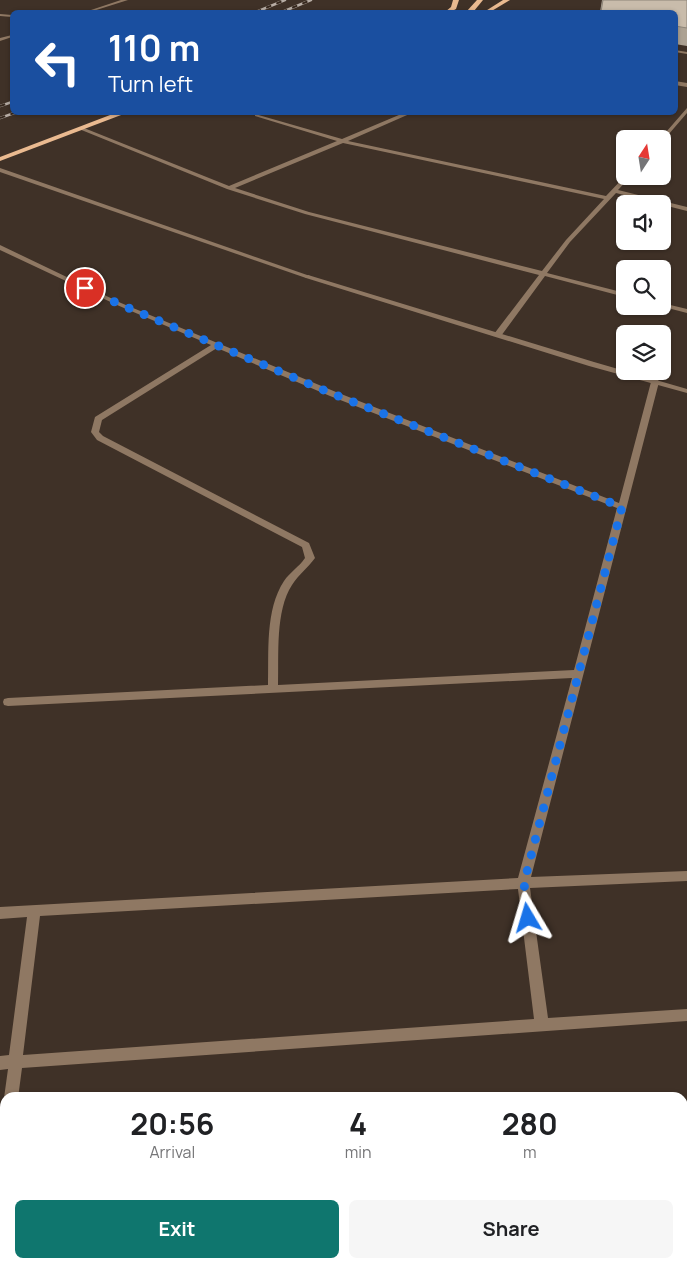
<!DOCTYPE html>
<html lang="en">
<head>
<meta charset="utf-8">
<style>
  :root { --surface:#fff; --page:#f6f6f6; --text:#202124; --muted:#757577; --accent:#0f766e }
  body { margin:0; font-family:Manrope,sans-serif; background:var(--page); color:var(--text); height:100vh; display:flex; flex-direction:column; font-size:19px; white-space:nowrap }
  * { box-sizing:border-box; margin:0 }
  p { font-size:16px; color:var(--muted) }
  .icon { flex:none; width:28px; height:28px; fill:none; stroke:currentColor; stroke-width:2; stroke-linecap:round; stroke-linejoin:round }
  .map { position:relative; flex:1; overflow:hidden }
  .sheet { position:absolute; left:0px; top:1092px; width:688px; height:176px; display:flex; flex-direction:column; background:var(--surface); border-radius:15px 15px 0 0; box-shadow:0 1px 4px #0004 }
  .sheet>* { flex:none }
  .hud { position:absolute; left:10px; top:10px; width:668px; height:105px; border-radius:8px; box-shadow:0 1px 4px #0004; background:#1a4fa0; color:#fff; overflow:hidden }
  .needle { width:32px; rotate:12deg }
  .buttons { position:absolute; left:616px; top:130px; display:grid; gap:10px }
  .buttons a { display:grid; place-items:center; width:55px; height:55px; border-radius:8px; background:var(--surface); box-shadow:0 1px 4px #0004; font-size:25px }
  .pin { position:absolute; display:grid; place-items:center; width:42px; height:42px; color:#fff; margin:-21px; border:2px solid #fff; border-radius:50%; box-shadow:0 1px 5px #0007 }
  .me { position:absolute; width:55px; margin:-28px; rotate:353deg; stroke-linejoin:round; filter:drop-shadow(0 0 4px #0008) }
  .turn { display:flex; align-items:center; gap:18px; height:105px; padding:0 15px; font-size:22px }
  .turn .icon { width:65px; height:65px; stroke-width:2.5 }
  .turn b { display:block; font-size:35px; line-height:42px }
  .eta { display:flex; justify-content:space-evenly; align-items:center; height:85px; text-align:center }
  .eta b { font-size:30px; font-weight:700; line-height:35px }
  .button { display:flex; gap:10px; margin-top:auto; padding:10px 15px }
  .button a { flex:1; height:58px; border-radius:8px; background:var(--accent); color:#fff; font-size:20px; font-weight:700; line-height:58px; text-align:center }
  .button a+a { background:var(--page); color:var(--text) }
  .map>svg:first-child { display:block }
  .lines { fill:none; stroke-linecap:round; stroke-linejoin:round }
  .minor { fill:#8f7863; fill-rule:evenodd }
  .tertiary { fill:#8f7863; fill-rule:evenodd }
  .primary { fill:#eaba90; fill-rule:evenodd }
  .rail-casing { stroke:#b7ada5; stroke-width:2.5 }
  .rail { stroke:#35271d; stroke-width:2; stroke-dasharray:5.5; stroke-linecap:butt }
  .wall { fill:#ada293 }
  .building { fill:#c9bcab; stroke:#8d8478 }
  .route { stroke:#1a73e8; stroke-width:9; stroke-dasharray:0 16.2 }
</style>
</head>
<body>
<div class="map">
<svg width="687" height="1268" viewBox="0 0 687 1268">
  <rect width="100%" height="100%" fill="#3f3127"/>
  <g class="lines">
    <!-- minor -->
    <g class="minor">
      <polygon points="121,0 128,0 90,12 85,12"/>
      <polygon points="0,14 12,15 12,17 0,16"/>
      <polygon points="12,35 12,37 0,41 0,38"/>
      <polygon points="675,50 687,52 687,54 675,52"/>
      <polygon points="675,81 687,83 687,87 675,85"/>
      <polygon points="687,108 687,113 662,142 662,139 660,139"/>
      <path d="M 406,112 L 414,112 L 348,141 L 606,196 L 625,176 L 631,176 L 618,190 L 687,207 L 687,211 L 616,193 L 570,242 L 547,273 L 625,293 L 625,297 L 545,276 L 501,336 L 498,336 L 494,334 L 539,275 L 305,214 L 227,189 L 79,129 L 84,128 L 229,186 L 337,141 L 255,116 L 255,114 L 342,139 ZM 343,143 L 604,199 L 566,240 L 542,271 L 309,212 L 235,188 Z"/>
      <polygon points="0,168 310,276 311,277 306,278 0,172"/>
      <path d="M 0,245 L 121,303 L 336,392 L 619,503 L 651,382 L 655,380 L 658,380 L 659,382 L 531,877 L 687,871 L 687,881 L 530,888 L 548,1018 L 687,1009 L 687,1021 L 22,1068 L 18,1098 L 5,1098 L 5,1101 L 4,1098 L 8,1069 L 0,1070 L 0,1056 L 9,1055 L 27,917 L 0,919 L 0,907 L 518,878 L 572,678 L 8,706 L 4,705 L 3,702 L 4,699 L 8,698 L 268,685 C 269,652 265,610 284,581 C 290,572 299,567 305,558 L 302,547 L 97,440 L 91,432 L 95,417 L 211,345 L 117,305 L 0,250 ZM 217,348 L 330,396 L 617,508 L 574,670 L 278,685 C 279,655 275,611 292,585 C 298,575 308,568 315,558 L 309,543 L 103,436 L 99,432 L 102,420 ZM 518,889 L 534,1019 L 23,1055 L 40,916 Z"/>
      <polygon points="662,303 687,309 687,313 660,306 662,306"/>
      <polygon points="5,1140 5,1192 0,1194 0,1142"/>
    </g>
    <!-- tertiary -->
    <polygon class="tertiary" points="308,275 594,362 687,389 687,393 589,366 306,278 305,277"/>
    <!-- primary -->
    <g class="primary">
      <polygon points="453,0 459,0 456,9 450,12 445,12 451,7"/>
      <polygon points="477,0 483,0 474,11 466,12"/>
      <polygon points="503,0 510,0 490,12 484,12"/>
      <polygon points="118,112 129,112 0,161 0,157"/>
    </g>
    <defs>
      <g id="rail">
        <polyline points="256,12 285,0"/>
        <polyline points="282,12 311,0"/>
        <polyline points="0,106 12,102"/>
        <polyline points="0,118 17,112"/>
      </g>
    </defs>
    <!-- rail casing -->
    <use href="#rail" class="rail-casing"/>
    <!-- rail -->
    <use href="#rail" class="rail"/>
  </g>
  <!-- wall -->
  <polygon class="wall" points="602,0 687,0 687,46 675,44 675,12 600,12"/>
  <!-- building -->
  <polygon class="building" points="603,0 687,0 687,28 675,26 675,12 601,12"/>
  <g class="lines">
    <!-- route -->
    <polyline class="route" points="85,288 119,304 333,394 622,507 524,883 528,918"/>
  </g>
</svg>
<div class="buttons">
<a><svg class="needle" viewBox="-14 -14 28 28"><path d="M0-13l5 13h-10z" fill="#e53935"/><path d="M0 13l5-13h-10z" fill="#757577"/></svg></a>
<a><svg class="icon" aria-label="sound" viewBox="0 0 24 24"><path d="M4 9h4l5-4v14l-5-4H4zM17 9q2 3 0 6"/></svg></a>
<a><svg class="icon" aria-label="search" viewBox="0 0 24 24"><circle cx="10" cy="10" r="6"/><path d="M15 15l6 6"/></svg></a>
<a><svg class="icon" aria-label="layers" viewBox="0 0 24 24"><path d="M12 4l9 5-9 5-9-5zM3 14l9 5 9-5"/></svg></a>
</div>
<div class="pin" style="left:85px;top:288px;background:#d93025"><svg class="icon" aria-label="arrive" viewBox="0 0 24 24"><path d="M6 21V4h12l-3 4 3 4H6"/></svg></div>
<svg class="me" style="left:528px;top:918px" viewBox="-20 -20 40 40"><path d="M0-17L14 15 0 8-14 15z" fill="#1a73e8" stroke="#fff" stroke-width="4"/></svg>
<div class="hud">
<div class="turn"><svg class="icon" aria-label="left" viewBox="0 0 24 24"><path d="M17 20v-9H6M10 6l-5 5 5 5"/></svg><div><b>110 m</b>Turn left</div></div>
</div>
<section class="sheet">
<div class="eta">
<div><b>20:56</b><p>Arrival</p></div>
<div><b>4</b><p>min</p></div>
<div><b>280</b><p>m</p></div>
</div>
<div class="button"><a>Exit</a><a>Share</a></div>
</section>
</div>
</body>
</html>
